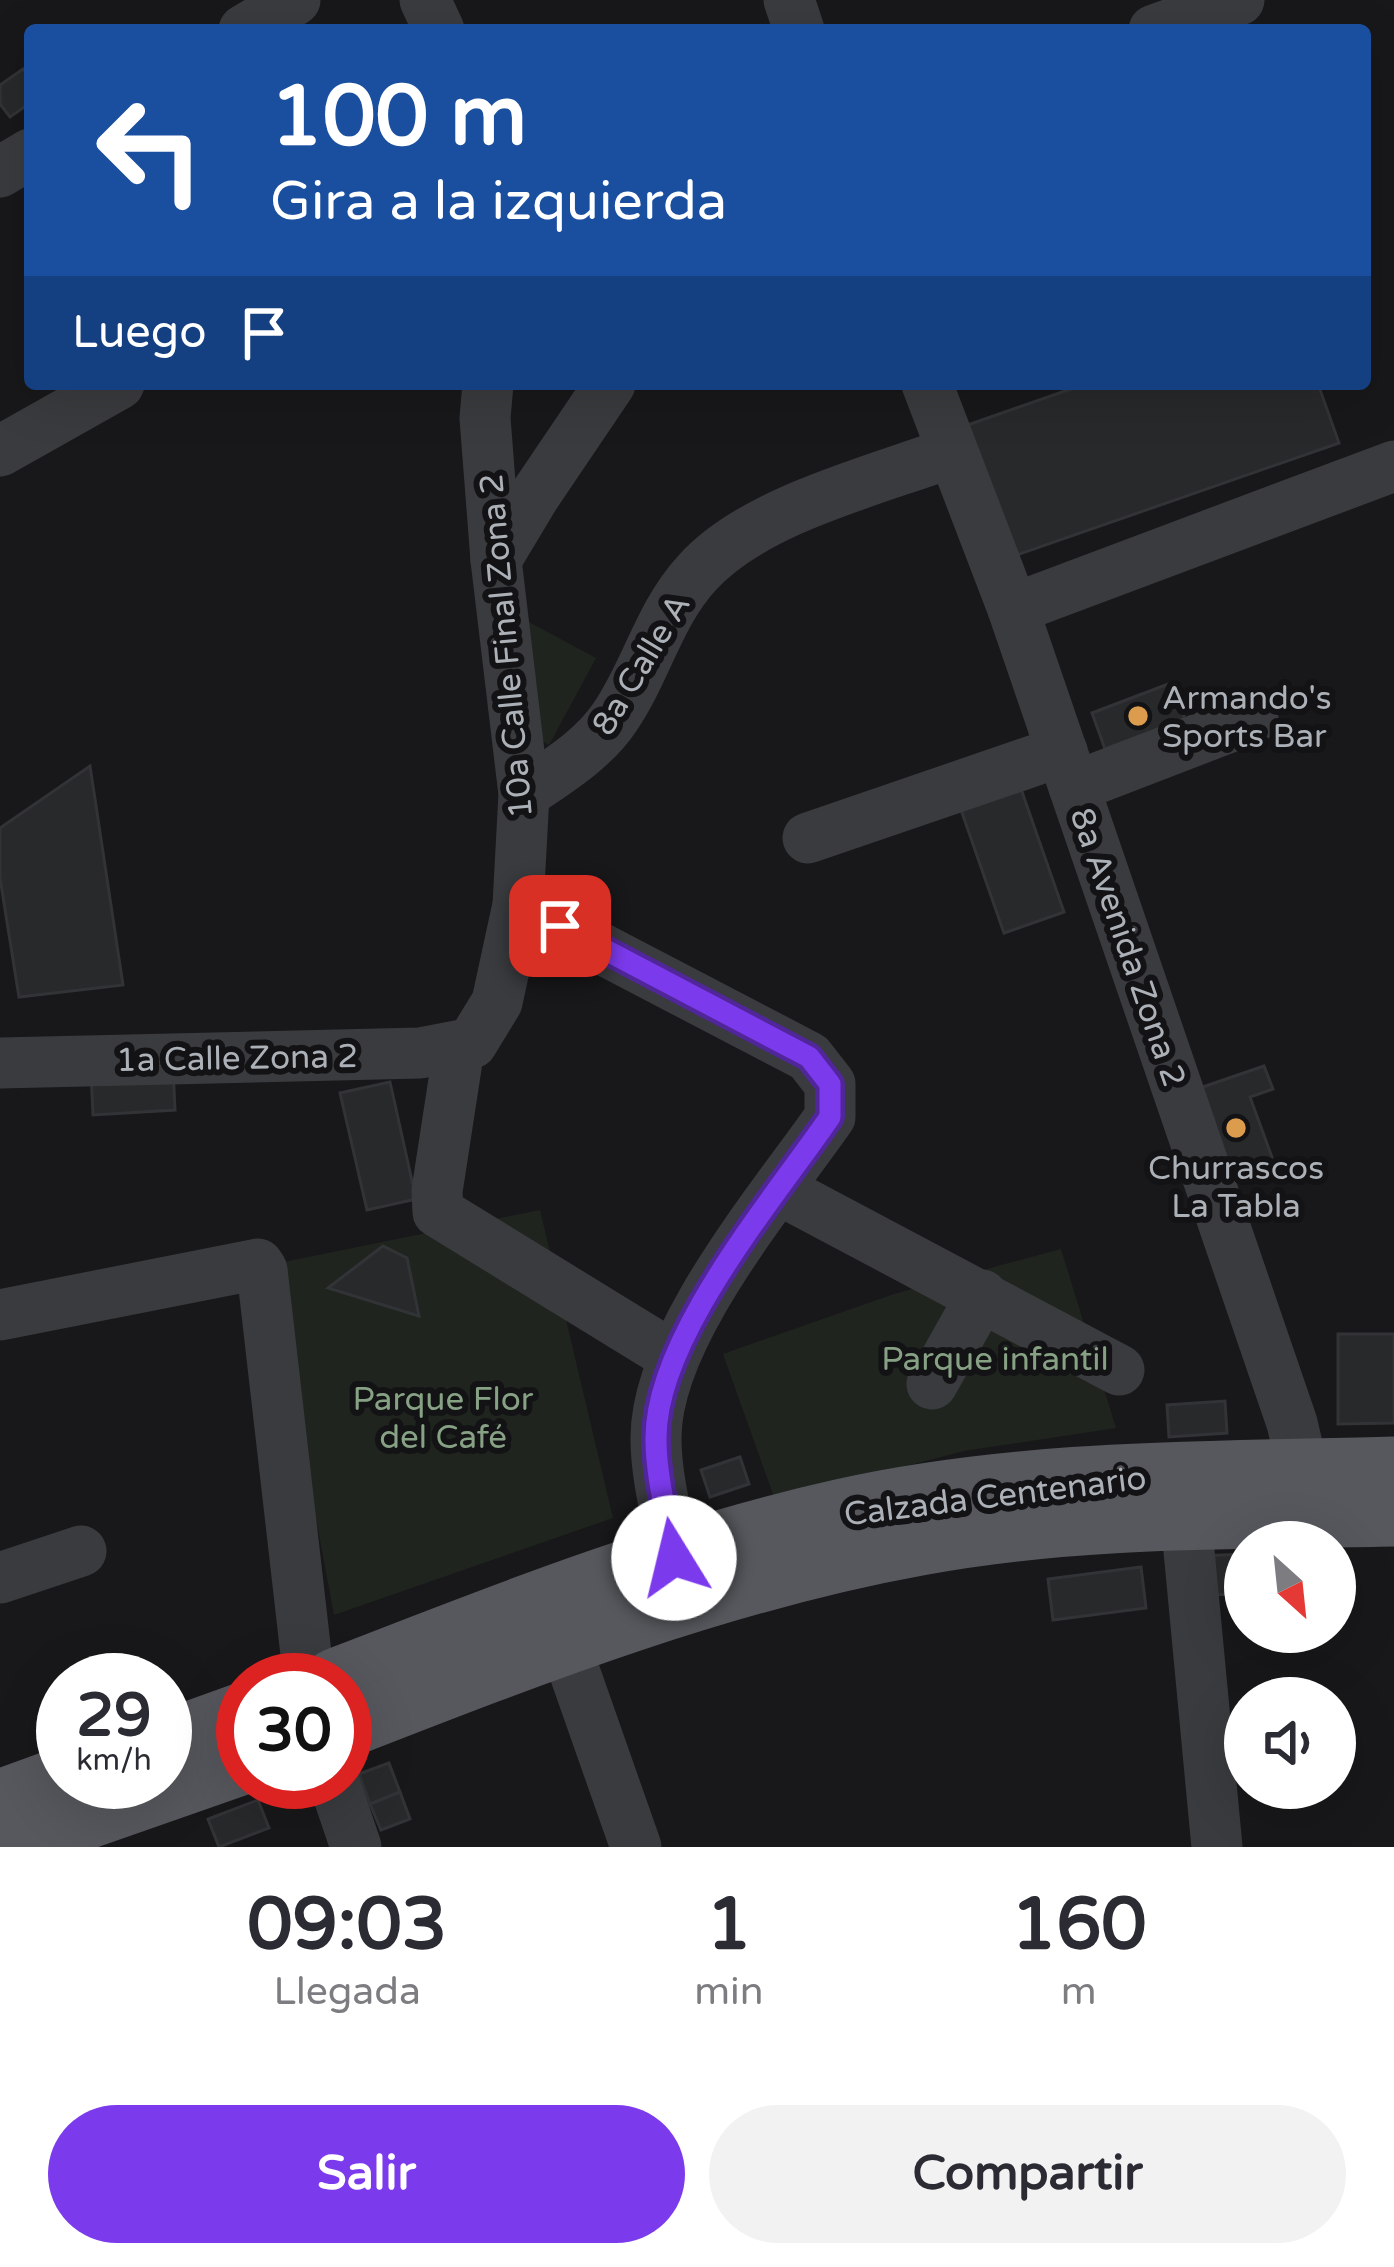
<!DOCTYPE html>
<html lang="es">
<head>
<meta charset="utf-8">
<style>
  :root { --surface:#fff; --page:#f2f2f3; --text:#2b2b33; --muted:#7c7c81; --accent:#7c3aed }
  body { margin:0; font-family:"Varela Round",sans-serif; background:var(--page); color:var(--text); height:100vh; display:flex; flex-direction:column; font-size:45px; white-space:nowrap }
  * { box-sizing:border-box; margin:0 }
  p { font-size:39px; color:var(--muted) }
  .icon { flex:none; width:66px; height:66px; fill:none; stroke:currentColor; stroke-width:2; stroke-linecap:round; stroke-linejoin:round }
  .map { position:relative; height:1847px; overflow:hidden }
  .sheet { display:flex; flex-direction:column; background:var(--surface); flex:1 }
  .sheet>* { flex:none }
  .guide { position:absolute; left:24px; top:24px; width:1347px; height:366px; border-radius:12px; box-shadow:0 12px 48px #0002; background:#1a4fa0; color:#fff; overflow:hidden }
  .needle { width:78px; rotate:153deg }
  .fabs { position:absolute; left:1224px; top:1521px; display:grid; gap:24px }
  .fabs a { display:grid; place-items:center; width:132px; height:132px; border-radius:50%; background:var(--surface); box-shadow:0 12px 48px #0002; font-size:60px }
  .speed { position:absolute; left:36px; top:1653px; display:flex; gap:24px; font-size:60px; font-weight:700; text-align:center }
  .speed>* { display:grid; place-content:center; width:156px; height:156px; border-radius:50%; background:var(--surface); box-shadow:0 12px 48px #0002; line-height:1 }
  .speed small { font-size:30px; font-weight:400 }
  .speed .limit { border:18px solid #d22; background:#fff; color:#111 }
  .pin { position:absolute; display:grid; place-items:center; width:102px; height:102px; color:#fff; margin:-51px; border-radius:24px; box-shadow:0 6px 18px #0006 }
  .me { position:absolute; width:132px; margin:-66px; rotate:351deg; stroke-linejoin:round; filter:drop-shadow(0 0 9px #0008) }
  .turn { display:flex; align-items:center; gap:42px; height:252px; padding:0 48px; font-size:54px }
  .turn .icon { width:156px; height:156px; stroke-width:2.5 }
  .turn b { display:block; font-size:84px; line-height:102px }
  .then { display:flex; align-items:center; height:114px; padding:0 48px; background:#0003; gap:24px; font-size:45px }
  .eta { display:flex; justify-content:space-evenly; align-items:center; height:204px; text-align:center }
  .eta b { font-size:72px; font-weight:700; line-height:84px }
  .button { display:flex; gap:24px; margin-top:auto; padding:24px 48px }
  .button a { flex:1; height:138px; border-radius:72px; background:var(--accent); color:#fff; font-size:48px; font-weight:700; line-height:138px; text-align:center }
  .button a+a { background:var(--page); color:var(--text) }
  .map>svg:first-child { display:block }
  .green { fill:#1f241f }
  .building { fill:#28292b; stroke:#323336; stroke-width:3 }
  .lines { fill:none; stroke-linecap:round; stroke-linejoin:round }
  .minor { stroke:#3a3b3e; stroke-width:51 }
  .major { stroke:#56585d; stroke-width:63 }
  .route-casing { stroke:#51269a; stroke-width:30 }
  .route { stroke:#7c3aed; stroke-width:21 }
  .poi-dot { fill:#dc9c4e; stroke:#131315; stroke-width:4.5 }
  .labels { text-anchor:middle; stroke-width:12; stroke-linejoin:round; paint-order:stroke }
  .street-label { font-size:33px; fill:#acb1b8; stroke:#131315 }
  .poi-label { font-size:33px; fill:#acb1b8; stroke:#131315; text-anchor:start }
  .park-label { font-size:33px; fill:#87a185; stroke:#131315 }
</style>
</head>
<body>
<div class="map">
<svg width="1394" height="1847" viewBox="0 0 1394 1847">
  <rect width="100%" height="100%" fill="#18181a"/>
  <!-- green -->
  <g class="green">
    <polygon points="527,621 596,658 549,745 527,733"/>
    <polygon points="540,1210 613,1518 334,1615 269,1265"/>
    <polygon points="1061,1249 1116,1428 964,1451 775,1500 723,1354 894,1294"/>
  </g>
  <!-- building -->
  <g class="building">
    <polygon points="23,69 30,78 30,103 10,117 0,104 0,85"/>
    <polygon points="1085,384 1318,384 1339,443 1008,558 962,427"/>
    <polygon points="1171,683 1185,719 1105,749 1092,713"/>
    <polygon points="90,766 123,985 19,997 0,878 0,828"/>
    <polygon points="1020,786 1064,912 1004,933 960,807"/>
    <polygon points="1264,1066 1273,1089 1250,1097 1273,1160 1228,1176 1197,1089"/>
    <polygon points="173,1067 175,1110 93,1115 91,1071"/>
    <polygon points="390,1082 416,1199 367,1210 340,1093"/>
    <polygon points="383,1246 407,1258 419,1316 328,1288"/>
    <polygon points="1338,1334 1394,1334 1394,1423 1338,1424"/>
    <polygon points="1225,1401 1227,1433 1169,1437 1167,1405"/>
    <polygon points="740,1457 749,1484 710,1497 701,1470"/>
    <polygon points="1245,1554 1245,1594 1202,1595 1201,1556"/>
    <polygon points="1141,1567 1146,1608 1053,1620 1048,1579"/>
    <polygon points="389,1763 400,1792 370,1804 359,1774"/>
    <polygon points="400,1792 410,1819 381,1830 370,1804"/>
    <polygon points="258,1800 269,1828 219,1847 208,1819"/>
  </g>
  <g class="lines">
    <!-- minor -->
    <g class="minor">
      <polyline points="425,0 439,30"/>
      <polyline points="789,0 799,30"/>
      <polyline points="244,30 295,0"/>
      <polyline points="1154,30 1239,0"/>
      <polyline points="0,172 30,154"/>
      <polyline points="927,384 1013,609 1292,1423 1303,1470 1303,1504"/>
      <polyline points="0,451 119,384"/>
      <polyline points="496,560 535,495 610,384"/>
      <polyline points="1013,609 1394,466"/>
      <polyline points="1074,787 1253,718"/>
      <path d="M 524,794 C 556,772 593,750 615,717 C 646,672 659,614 697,573 C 753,510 874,481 952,452"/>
      <polyline points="808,838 1062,751"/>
      <path d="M 518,905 L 809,1057 L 830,1084 L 830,1117 C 772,1200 655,1337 656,1439 C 656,1478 668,1519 674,1558"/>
      <polyline points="459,1048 437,1191 438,1212 674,1357"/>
      <polyline points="0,1063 420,1053 472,1043 497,1002 518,905 524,794 496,560 485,418 488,384"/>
      <polyline points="780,1190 1119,1370"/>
      <polyline points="0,1315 258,1264 262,1270 309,1680"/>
      <polyline points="932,1384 982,1295"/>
      <polyline points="1186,1519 1217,1847"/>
      <polyline points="0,1578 81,1551"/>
      <polyline points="564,1642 636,1847"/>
      <polyline points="334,1782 356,1847"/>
    </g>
    <!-- major -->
    <g class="major">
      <path d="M 335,1680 C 501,1615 668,1549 843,1510 C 1023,1470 1211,1473 1394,1468"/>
      <path d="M 345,1727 C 532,1654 721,1580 920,1544 C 1076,1515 1236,1518 1394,1515"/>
      <polyline points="165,1742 243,1714"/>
      <polyline points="0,1801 63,1778"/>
      <polyline points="3,1847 243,1763"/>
    </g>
  </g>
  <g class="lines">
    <defs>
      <path id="route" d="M 560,926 L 809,1057 L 830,1084 L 830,1117 C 773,1200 655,1338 656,1439 C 656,1478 668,1520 674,1558"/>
    </defs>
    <!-- route casing -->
    <use href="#route" class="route-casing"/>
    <!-- route -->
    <use href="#route" class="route"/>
  </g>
  <!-- markers -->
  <g class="poi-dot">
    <circle cx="1138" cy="716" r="12"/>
    <circle cx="1236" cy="1128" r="12"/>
  </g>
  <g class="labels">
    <!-- street labels -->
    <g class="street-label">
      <text transform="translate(505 646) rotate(-95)" y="12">10a Calle Final Zona 2</text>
      <text transform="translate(640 664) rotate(-59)" y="12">8a Calle A</text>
      <text transform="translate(1129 947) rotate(71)" y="12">8a Avenida Zona 2</text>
      <text transform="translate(237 1057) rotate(-1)" y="12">1a Calle Zona 2</text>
      <text transform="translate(995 1495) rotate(-7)" y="12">Calzada Centenario</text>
    </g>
    <!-- poi labels -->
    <g class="poi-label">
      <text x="1162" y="709">Armando's<tspan x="1162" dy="38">Sports Bar</tspan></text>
      <text x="1236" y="1179" text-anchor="middle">Churrascos<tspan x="1236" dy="38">La Tabla</tspan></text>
    </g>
    <!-- park labels -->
    <g class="park-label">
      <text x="995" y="1370">Parque infantil</text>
      <text x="443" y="1410">Parque Flor<tspan x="443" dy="38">del Café</tspan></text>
    </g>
  </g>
</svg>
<div class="fabs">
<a><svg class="needle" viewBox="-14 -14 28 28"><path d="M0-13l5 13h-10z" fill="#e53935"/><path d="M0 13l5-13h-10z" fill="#7c7c81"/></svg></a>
<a><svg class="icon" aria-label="sound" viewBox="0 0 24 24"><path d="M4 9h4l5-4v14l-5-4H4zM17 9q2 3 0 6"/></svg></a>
</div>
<div class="speed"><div>29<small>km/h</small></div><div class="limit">30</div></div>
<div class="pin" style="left:560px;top:926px;background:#d93025"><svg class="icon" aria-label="arrive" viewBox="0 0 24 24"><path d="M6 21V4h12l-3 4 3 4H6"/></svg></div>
<svg class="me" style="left:674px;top:1558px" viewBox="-20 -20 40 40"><circle r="19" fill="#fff"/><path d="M0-13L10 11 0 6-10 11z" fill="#7c3aed"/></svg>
<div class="guide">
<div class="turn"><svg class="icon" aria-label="left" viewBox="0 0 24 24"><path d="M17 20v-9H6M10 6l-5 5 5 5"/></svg><div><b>100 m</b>Gira a la izquierda</div></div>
<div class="then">Luego<svg class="icon" aria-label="arrive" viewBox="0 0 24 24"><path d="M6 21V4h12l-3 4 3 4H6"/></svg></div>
</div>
</div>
<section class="sheet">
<div class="eta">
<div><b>09:03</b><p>Llegada</p></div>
<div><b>1</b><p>min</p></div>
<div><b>160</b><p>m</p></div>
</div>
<div class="button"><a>Salir</a><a>Compartir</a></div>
</section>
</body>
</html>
